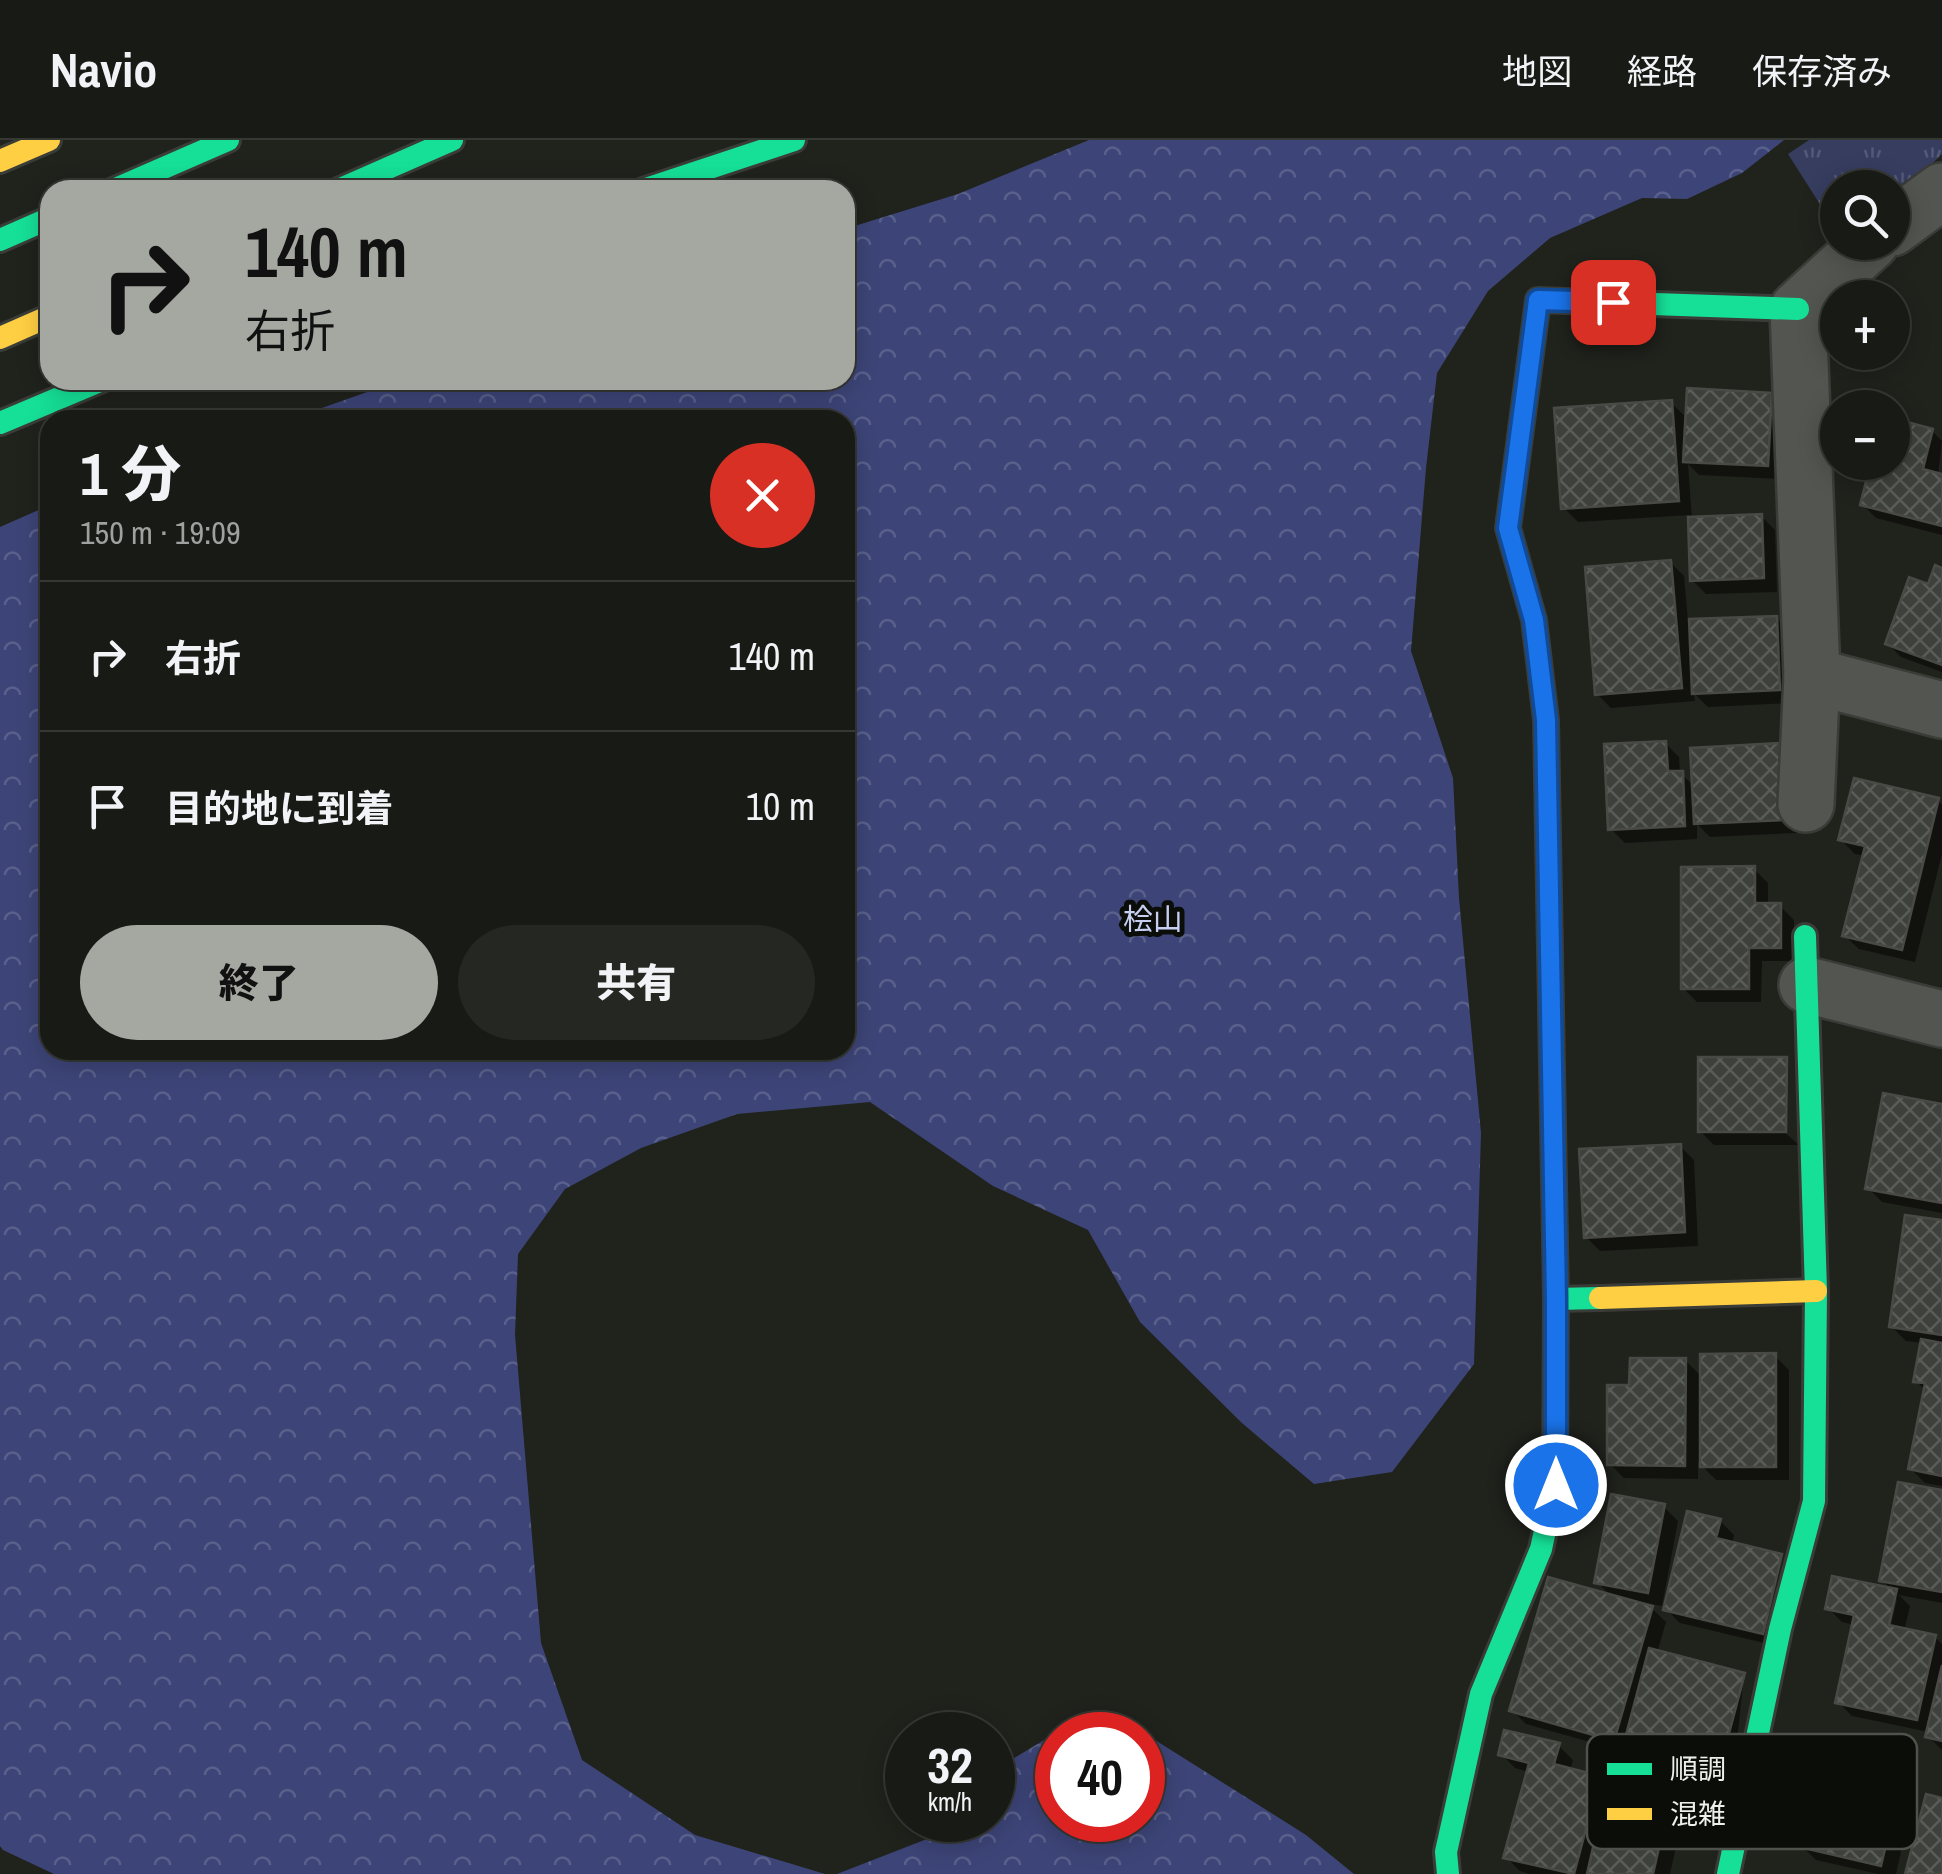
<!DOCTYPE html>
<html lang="ja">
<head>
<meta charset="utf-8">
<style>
  :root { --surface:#181a15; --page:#252722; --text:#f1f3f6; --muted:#9fa1a0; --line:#363834; --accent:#a5a7a1 }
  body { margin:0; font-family:"Archivo Narrow","Noto Sans JP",sans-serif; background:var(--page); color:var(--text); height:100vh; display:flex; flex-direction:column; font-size:38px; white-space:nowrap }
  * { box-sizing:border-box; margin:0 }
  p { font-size:32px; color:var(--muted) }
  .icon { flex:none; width:55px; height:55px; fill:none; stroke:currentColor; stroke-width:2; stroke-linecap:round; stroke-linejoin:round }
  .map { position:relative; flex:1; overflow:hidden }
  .panel { position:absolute; left:40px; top:270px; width:815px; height:650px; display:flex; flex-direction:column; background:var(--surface); border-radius:30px; box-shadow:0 5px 25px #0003,0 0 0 2px var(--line) }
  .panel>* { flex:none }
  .guide { position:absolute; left:40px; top:40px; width:815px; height:210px; border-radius:30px; box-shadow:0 5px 25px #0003,0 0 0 2px var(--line); background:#a5a7a1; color:#111; overflow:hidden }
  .buttons { position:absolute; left:1820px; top:30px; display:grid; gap:20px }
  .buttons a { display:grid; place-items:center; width:90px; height:90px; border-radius:50%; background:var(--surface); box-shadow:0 5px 25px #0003,0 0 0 2px var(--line); font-size:50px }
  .speed { position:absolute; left:885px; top:1572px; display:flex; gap:20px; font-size:50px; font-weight:700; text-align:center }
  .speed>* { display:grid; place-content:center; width:130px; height:130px; border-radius:50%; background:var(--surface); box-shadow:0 5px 25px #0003,0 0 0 2px var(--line); line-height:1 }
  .speed small { font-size:25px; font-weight:400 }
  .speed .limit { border:15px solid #d22; background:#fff; color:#111 }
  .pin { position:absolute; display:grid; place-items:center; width:85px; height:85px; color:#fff; margin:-42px; border-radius:20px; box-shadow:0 5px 15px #0006 }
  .me { position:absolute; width:110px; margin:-55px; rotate:0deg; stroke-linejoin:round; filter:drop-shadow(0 0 8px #0008) }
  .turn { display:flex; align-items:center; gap:35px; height:210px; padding:0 40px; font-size:45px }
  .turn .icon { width:130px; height:130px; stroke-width:2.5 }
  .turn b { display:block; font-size:70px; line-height:85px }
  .round { display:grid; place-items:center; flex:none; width:105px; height:105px; border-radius:52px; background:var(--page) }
  .headline { display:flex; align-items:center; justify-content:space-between; height:170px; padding:0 40px }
  h1 { font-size:60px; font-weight:800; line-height:75px }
  .action { display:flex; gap:20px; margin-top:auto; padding:20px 40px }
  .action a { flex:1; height:115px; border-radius:60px; background:var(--accent); color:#111; font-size:40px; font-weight:800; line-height:115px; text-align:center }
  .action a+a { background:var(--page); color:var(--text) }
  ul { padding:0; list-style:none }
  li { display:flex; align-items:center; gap:30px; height:150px; padding:0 40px; border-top:2px solid var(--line) }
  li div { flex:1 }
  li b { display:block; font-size:38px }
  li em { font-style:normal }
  header { display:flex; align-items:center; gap:60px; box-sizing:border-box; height:140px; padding:0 50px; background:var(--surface); border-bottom:2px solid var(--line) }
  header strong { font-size:48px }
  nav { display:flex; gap:55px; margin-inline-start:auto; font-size:35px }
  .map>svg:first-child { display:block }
  .grass { fill:url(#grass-tufts) }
  .forest { fill:url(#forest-crowns) }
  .shadow { fill:#0007; fill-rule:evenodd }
  .building { fill:url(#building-cross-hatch); stroke:#494a45; stroke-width:2.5 }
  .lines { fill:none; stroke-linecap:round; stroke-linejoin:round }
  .street-casing { stroke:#3a3c38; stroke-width:60 }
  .fast-casing { stroke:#3a3c38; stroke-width:28 }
  .slow-casing { stroke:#3a3c38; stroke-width:28 }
  .street { stroke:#535551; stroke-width:55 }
  .fast { stroke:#16e098; stroke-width:22 }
  .slow { stroke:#ffcf43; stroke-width:22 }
  .route-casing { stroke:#114b97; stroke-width:25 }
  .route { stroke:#1a73e8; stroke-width:18 }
  .labels { text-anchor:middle; stroke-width:10; stroke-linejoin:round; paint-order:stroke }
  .park-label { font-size:30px; fill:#c6cef2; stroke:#0b0d08 }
  .key { fill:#0b0d08; stroke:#4f514b; stroke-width:2.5 }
  .key-label { font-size:28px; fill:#edefe8 }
</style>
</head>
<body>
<header>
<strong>Navio</strong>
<nav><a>地図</a><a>経路</a><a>保存済み</a></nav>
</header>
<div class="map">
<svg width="1942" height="1734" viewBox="0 0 1942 1734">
  <defs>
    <pattern id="grass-tufts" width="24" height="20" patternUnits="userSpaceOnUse" patternTransform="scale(2.5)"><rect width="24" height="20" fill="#363d5f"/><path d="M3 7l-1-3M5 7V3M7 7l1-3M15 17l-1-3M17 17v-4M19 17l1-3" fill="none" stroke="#535976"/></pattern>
    <pattern id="forest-crowns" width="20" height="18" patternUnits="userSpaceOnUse" patternTransform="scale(2.5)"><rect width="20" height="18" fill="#3d4578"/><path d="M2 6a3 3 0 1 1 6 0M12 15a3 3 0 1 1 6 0" fill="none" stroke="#59608b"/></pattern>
    <pattern id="building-cross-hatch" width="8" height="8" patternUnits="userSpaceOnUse" patternTransform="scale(2.5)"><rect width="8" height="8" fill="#3e403b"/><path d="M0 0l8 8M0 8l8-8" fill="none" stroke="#5a5c57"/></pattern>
  </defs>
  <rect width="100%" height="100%" fill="#20221c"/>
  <!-- grass -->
  <polygon class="grass" points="1809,0 1942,0 1942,14 1893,62 1892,48 1838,48 1837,91 1788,14"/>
  <!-- forest -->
  <g class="forest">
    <polygon points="1089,0 1784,0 1742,33 1687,59 1642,58 1550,98 1488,151 1437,233 1426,328 1411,511 1453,638 1459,758 1481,993 1474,1224 1392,1332 1314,1344 1242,1283 1140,1182 1088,1090 993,1046 870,962 737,974 641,1008 565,1049 518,1114 515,1195 541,1503 582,1620 695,1695 825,1734 54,1734 3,1710 0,1706 0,387 50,365 50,910 845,910 845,280 288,280 401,240 845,240 845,89 958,54"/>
    <polygon points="1072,1583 1129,1595 1058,1595 1058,1680 1142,1680 1143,1598 1155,1600 1306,1695 1354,1734 837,1734 927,1699 940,1680 992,1680 993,1631"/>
  </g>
  <!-- shadow -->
  <g class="shadow">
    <polygon points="1771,256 1785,270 1781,339 1699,335 1688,324 1692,379 1761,376 1775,390 1777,452 1706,454 1692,440 1690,375 1578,382 1564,368 1671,263 1688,279"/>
    <polygon points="1932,291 1942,301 1938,335 1942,336 1942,395 1876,378 1862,364 1892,322"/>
    <polygon points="1670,422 1684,436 1688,481 1776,478 1790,492 1792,563 1708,567 1694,553 1695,561 1611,568 1597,554"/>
    <polygon points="1942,430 1942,532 1901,517 1888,504"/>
    <polygon points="1665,603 1679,617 1680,633 1694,646 1794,620 1797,693 1710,697 1697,684 1697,699 1625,703 1611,689"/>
    <polygon points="1938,660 1942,665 1942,714 1915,822 1859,809 1845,796 1865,716 1855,714 1841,700"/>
    <polygon points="1754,729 1768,743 1768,765 1780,766 1794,780 1794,821 1762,821 1761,862 1697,862 1683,848"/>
    <polygon points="1701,919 1799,1005 1714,1005 1700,991"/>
    <polygon points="1942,966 1942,1073 1882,1062 1868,1048"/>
    <polygon points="1680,1006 1694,1020 1698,1106 1600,1111 1586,1097"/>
    <polygon points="1942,1082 1942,1346 1925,1343 1911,1329 1926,1251 1916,1241 1923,1203 1906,1201 1892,1187"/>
    <polygon points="1775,1216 1789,1230 1789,1340 1716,1340 1698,1322 1698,1339 1624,1338 1610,1324 1632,1247 1685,1220 1703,1238"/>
    <path d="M 1942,1353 L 1942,1463 L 1899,1455 L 1910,1466 L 1904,1491 L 1935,1497 L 1942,1504 L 1942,1610 L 1928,1596 L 1929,1592 L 1852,1576 L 1838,1562 L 1855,1485 L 1842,1482 L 1828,1468 L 1893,1451 L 1882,1440 ZM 1892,1459 L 1897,1459 L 1888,1498 L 1883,1497 Z"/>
    <polygon points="1664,1367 1678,1381 1662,1466 1646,1463 1666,1482 1657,1513 1744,1535 1732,1648 1639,1624 1629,1613 1526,1584 1512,1570 1612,1457 1597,1442"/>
    <polygon points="1720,1381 1734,1395 1732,1405 1777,1506 1680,1483 1666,1469"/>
    <polygon points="1559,1606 1573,1620 1570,1631 1598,1638 1609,1648 1671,1653 1685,1666 1670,1734 1530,1734 1520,1731 1506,1717 1529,1632 1515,1628 1501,1614"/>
    <polygon points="1904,1622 1918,1636 1896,1734 1878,1734 1816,1720 1802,1706"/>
  </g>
  <!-- building -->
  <g class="building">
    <polygon points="1687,248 1772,253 1768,326 1683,322"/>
    <polygon points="1672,260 1679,361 1561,369 1554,268"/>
    <polygon points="1892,278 1933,289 1923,329 1942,334 1942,386 1860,365 1871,322 1892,322"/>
    <polygon points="1762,374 1764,438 1690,441 1688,377"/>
    <polygon points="1671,420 1682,548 1595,555 1585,427"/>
    <polygon points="1935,425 1942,428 1942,525 1885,504 1909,437 1928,444"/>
    <polygon points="1777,476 1780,550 1692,554 1689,479"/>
    <polygon points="1666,601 1668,631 1683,631 1685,686 1608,690 1604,604"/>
    <polygon points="1781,603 1784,680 1694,684 1690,608"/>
    <polygon points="1854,638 1939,658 1902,810 1842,796 1865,706 1838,700"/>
    <polygon points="1755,726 1755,763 1781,763 1781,808 1749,808 1749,849 1681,849 1681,727"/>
    <polygon points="1698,917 1787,917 1786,992 1698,992"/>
    <polygon points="1883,953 1942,964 1942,1063 1865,1049"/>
    <polygon points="1681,1004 1685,1092 1584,1098 1579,1009"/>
    <polygon points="1905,1075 1942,1080 1942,1195 1889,1187"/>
    <polygon points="1921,1199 1942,1203 1942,1336 1908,1329 1925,1243 1913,1242"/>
    <polygon points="1776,1213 1776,1327 1700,1327 1700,1214"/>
    <polygon points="1630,1218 1686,1218 1685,1326 1607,1325 1607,1245 1629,1245"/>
    <polygon points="1898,1342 1942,1350 1942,1452 1879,1441"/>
    <polygon points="1611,1354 1665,1364 1648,1453 1594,1443"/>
    <polygon points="1687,1371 1721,1379 1716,1398 1782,1414 1763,1494 1663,1470"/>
    <polygon points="1832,1436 1897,1449 1889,1485 1936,1495 1917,1580 1835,1563 1854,1475 1825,1469"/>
    <polygon points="1548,1437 1653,1466 1614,1601 1509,1571"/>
    <polygon points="1649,1508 1745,1533 1718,1635 1622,1610"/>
    <polygon points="1942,1525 1942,1601 1925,1597"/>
    <polygon points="1504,1590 1560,1603 1554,1624 1600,1636 1574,1734 1503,1718 1529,1623 1498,1615"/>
    <polygon points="1824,1601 1906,1619 1881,1726 1800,1707"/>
    <polygon points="1609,1637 1672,1650 1653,1734 1587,1734"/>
    <polygon points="1926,1654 1942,1658 1942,1734 1905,1734"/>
  </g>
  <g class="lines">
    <defs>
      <g id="street">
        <polyline points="1892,88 1942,51"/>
        <polyline points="1812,536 1942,570"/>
        <polyline points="1806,664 1812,536 1798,169 1871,102"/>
        <polyline points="1807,845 1942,879"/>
      </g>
      <g id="fast">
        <polyline points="113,50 228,0"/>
        <polyline points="338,50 452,0"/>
        <polyline points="643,50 794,0"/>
        <polyline points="0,100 50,78"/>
        <polyline points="0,283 102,240"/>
        <polyline points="1600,1158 1556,1159 1546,580 1534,480 1508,388 1538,160 1798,169"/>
        <polyline points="1448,1734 1446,1712 1481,1554 1541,1409 1555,1345 1556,1159"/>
        <polyline points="1728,1734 1780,1489 1814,1361 1816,1151 1805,796"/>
      </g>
      <g id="slow">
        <polyline points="0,21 49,0"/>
        <polyline points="0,198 50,176"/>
        <polyline points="1600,1158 1816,1151"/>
      </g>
    </defs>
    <!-- street casing -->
    <use href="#street" class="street-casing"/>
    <!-- fast casing -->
    <use href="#fast" class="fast-casing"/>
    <!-- slow casing -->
    <use href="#slow" class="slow-casing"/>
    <!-- street -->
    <use href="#street" class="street"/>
    <!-- fast -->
    <use href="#fast" class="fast"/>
    <!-- slow -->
    <use href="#slow" class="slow"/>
  </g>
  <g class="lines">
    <defs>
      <polyline id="route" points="1556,1345 1556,1159 1546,580 1534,480 1508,388 1538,160 1613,162"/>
    </defs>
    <!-- route casing -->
    <use href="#route" class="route-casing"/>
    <!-- route -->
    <use href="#route" class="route"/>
  </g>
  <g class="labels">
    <!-- park labels -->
    <g class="park-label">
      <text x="1153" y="790">桧山</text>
    </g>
  </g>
  <!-- legend -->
  <rect x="1587" y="1594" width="330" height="115" rx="15" class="key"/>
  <rect x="1607" y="1623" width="45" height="12" fill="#16e098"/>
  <rect x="1607" y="1668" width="45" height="12" fill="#ffcf43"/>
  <g class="key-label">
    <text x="1670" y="1639">順調</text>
    <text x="1670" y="1684">混雑</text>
  </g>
</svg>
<div class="buttons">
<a><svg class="icon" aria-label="search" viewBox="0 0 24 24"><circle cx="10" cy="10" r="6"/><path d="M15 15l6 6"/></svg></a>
<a>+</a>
<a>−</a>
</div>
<div class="speed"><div>32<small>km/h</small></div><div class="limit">40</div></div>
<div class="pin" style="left:1613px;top:162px;background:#d93025"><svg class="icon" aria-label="arrive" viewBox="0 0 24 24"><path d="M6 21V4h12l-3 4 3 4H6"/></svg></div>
<svg class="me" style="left:1556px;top:1345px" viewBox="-20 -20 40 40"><circle r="17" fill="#1a73e8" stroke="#fff" stroke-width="3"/><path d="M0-11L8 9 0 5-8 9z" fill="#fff"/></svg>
<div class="guide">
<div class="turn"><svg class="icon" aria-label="right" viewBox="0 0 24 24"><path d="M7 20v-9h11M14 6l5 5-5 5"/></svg><div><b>140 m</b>右折</div></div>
</div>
<section class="panel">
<div class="headline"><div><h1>1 分</h1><p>150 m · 19:09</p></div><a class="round" style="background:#d93025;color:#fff"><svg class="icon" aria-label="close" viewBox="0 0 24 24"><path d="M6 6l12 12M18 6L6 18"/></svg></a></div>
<ul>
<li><svg class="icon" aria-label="right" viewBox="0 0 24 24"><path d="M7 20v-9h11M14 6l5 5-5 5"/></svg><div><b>右折</b></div><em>140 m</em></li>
<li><svg class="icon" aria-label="arrive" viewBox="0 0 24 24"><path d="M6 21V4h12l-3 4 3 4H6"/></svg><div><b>目的地に到着</b></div><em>10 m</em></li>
</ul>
<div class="action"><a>終了</a><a>共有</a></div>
</section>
</div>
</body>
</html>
